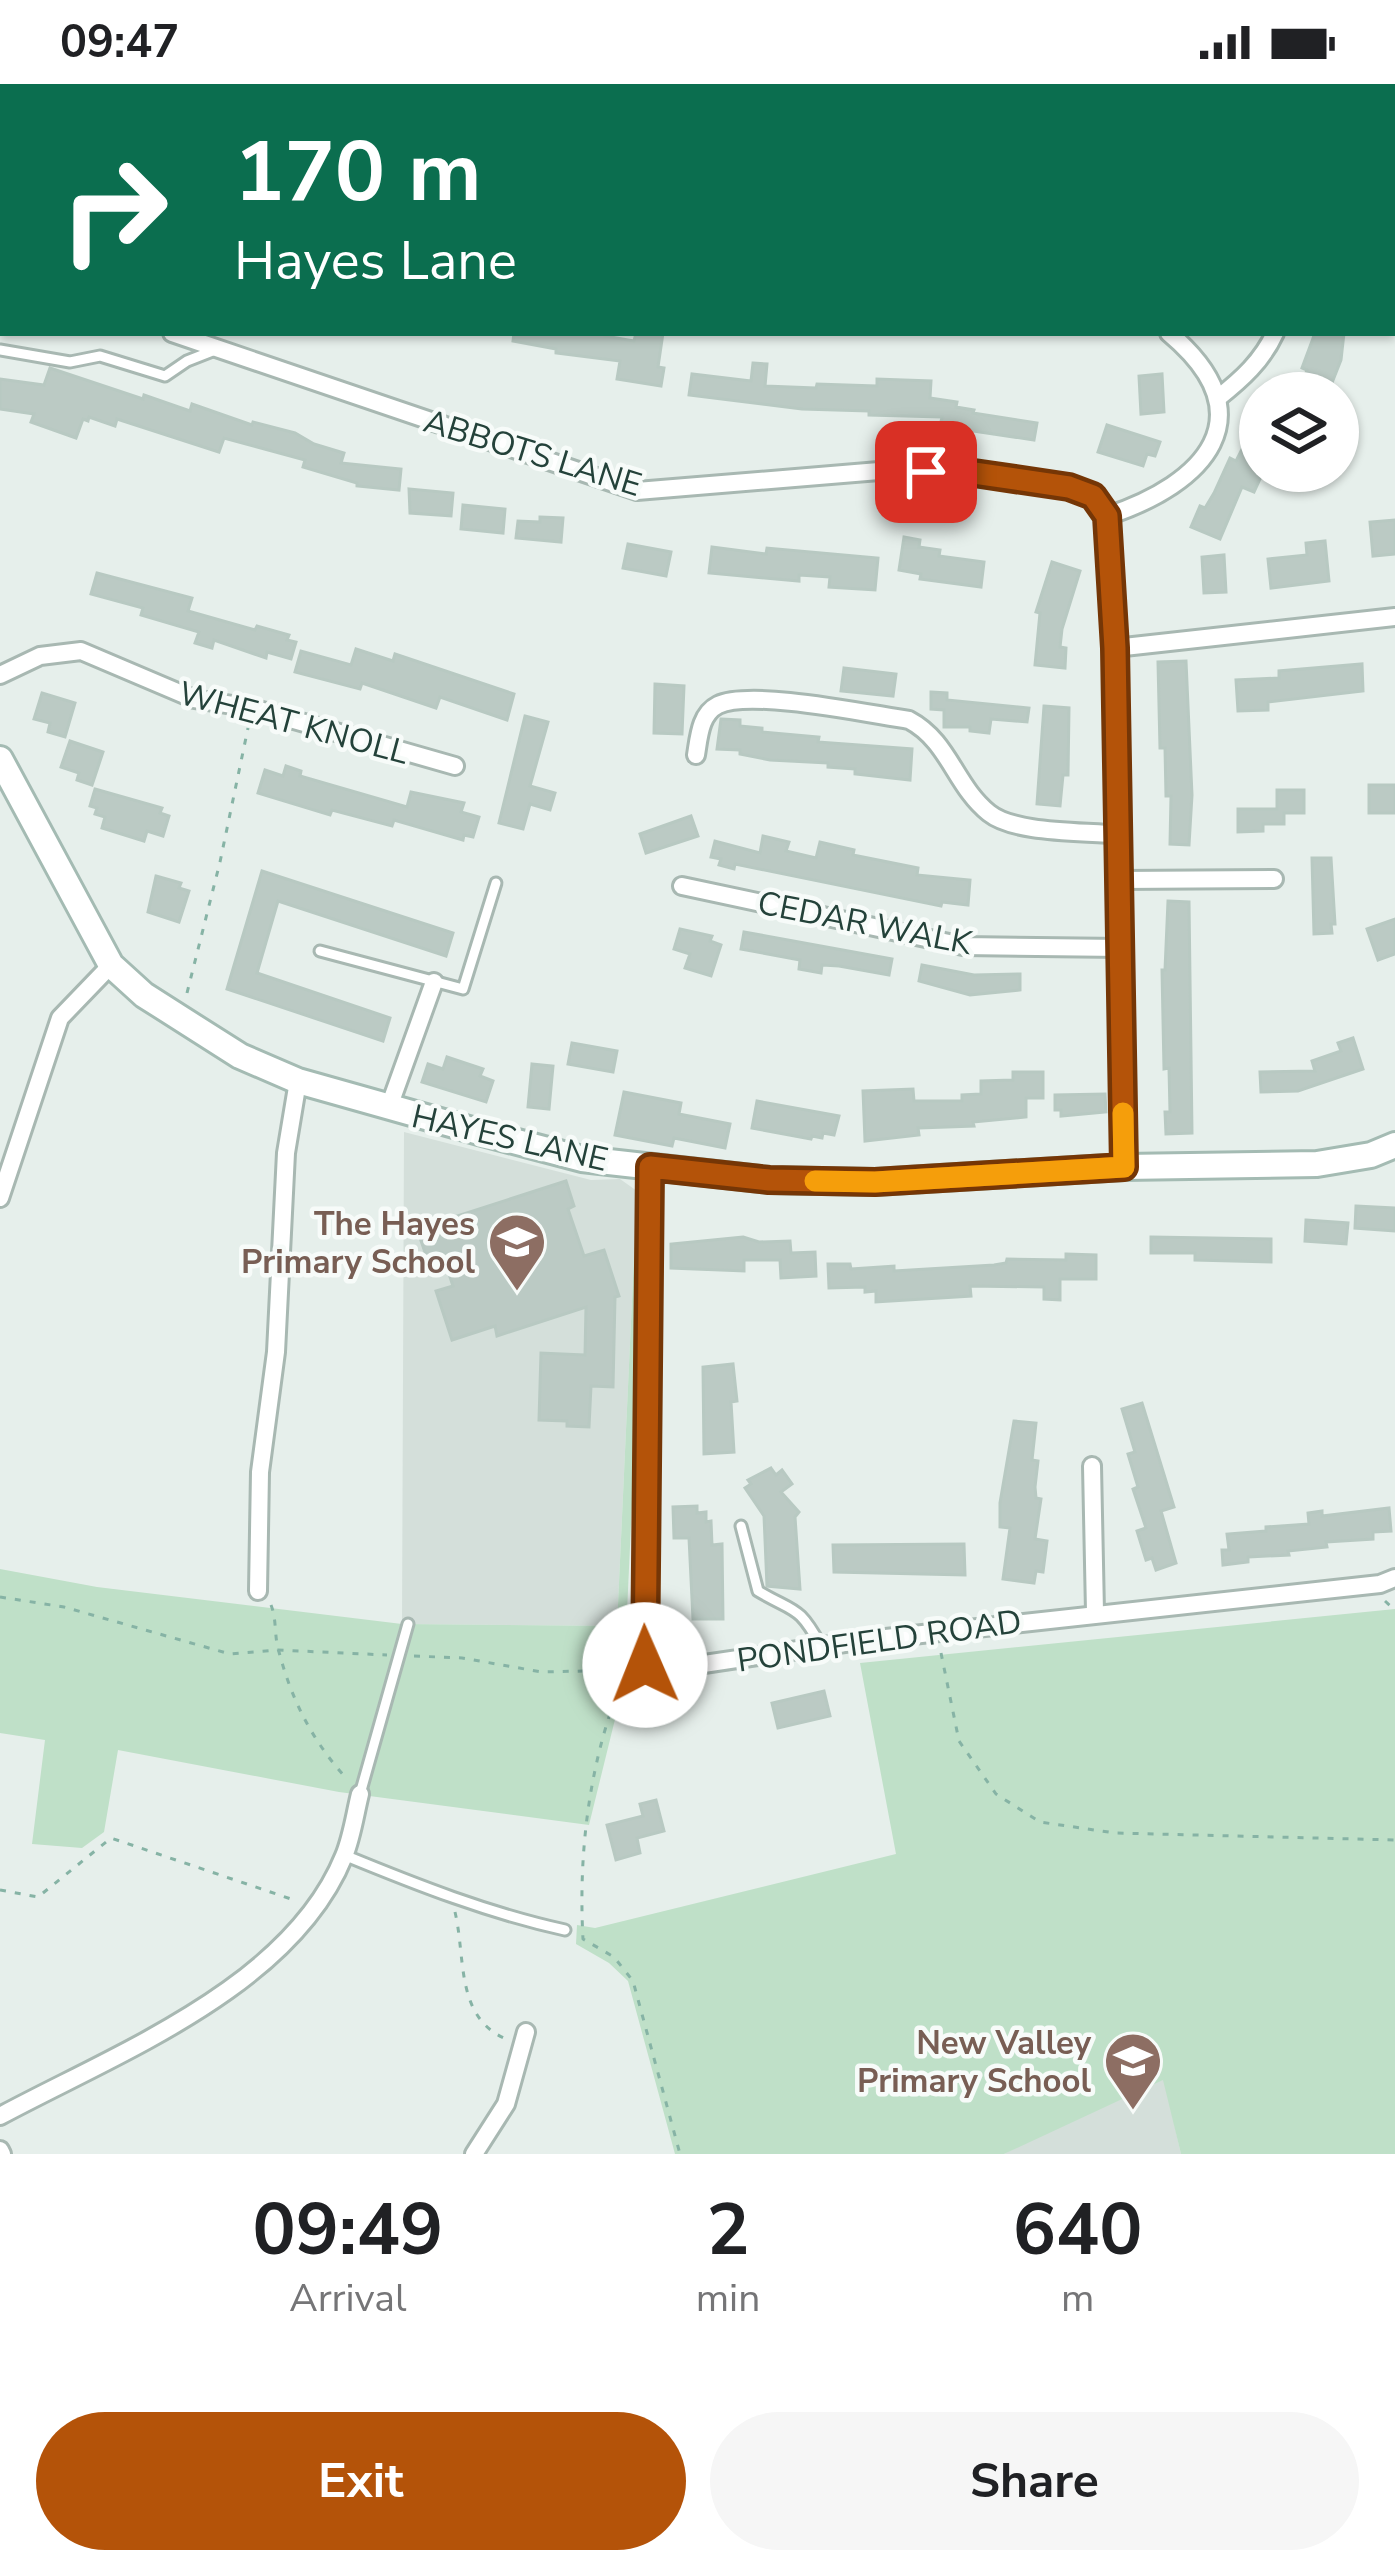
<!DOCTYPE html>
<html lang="en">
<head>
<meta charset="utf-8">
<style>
  :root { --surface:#fff; --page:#f6f6f6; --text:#202124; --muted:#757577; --accent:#b45309 }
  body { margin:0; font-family:"Nunito Sans",sans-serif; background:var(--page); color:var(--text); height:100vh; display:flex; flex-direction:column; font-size:45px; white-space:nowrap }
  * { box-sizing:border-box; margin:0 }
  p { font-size:39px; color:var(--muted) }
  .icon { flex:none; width:66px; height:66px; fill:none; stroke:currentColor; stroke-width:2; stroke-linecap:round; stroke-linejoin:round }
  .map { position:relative; height:2070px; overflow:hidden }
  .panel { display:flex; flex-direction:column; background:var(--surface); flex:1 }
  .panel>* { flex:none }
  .top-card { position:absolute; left:0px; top:0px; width:1395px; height:252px; box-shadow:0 3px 9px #0004; background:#0b6e4f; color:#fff; overflow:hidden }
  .buttons { position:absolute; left:1239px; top:288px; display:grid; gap:24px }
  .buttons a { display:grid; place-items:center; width:120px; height:120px; border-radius:50%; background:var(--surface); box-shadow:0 3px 9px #0004; font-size:60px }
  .pin { position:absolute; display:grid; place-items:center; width:102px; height:102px; color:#fff; margin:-51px; border-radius:24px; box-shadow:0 6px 18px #0006 }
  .me { position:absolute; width:132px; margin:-66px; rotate:359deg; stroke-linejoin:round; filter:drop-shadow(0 0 9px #0008) }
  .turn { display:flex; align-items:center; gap:42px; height:252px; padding:0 36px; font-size:54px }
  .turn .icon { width:156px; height:156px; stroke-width:2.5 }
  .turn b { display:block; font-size:84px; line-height:102px }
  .eta { display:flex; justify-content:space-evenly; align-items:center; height:204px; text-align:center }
  .eta b { font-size:72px; font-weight:700; line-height:84px }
  .cta { display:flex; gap:24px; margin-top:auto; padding:24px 36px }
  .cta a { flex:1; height:138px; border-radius:72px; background:var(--accent); color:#fff; font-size:48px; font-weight:700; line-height:138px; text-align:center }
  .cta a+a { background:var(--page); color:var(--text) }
  .status { display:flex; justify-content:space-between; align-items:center; height:84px; padding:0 60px; background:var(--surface); direction:ltr }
  .status svg { height:33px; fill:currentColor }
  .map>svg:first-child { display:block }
  .built { fill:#d4dfda }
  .green { fill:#bfe0c8 }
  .building { fill:#bbcac4; stroke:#b8c9c2; stroke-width:3 }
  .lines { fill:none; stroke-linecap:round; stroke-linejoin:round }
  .lane-casing { stroke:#a8b8b2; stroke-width:15 }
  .street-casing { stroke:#a8b8b2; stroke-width:22 }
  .secondary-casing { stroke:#a4bbb3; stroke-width:30 }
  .path { stroke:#86b3a5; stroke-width:3; stroke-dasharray:6 9; stroke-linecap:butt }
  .lane { stroke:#fff; stroke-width:9 }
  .street { stroke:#fff; stroke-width:16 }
  .secondary { stroke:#fff; stroke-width:24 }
  .route-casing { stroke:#753606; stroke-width:30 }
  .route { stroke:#b45309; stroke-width:21 }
  .slow { stroke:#f59e0b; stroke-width:21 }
  .labels { text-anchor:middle; stroke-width:9; stroke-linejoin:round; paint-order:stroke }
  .street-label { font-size:33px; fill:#24423a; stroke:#f7fbf9 }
  .education-label { font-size:33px; font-weight:bold; fill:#785e54; stroke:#f7fbf9; text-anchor:end }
</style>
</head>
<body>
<div class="status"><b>09:47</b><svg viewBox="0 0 49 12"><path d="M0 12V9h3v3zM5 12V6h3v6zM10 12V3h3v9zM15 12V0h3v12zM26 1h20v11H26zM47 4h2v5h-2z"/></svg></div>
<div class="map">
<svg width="1395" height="2070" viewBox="0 0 1395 2070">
  <rect width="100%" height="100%" fill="#e6efeb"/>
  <!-- built -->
  <g class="built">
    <polygon points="404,1048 591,1096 620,1095 637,1107 617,1542 402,1540"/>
    <polygon points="1164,1995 1181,2070 1004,2070 1023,2060"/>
  </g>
  <!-- green -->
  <g class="green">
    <polygon points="637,1107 637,1311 625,1571 621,1611 589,1741 339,1708 118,1666 104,1748 82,1764 32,1760 45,1656 0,1649 0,1485 97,1503 402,1540 617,1542"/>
    <polygon points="1395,1525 1395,2070 1181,2070 1163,1996 1004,2070 675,2070 628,1897 609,1879 576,1860 577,1841 595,1844 896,1770 860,1579"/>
  </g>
  <!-- building -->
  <g class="building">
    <polygon points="514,249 606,249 605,252 634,257 636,249 663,249 658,283 664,284 661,302 617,295 620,277 556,269 556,265 513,257"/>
    <polygon points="1315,249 1344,249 1341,276 1328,309 1298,309 1307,286 1302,284"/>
    <polygon points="753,279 767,280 765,302 816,304 817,300 877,302 877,295 931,297 930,314 957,318 956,323 974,326 973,329 1037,339 1034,356 940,342 942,333 869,331 869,327 802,325 689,311 692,290 751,297"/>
    <polygon points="50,284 143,315 144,311 190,327 192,320 252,341 253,338 295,349 314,360 344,369 341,379 401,385 399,406 357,402 357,399 303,383 305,376 224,354 219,368 117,335 115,342 89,333 88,337 83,335 76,354 31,338 34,330 0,325 0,295 44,301"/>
    <polygon points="1162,290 1164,328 1141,330 1139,292"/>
    <polygon points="1260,330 1260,395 1254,408 1242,403 1220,455 1191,443 1200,422 1205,424 1214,409 1230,374 1236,377"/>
    <polygon points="1107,341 1160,358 1155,372 1147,370 1143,382 1098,368"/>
    <polygon points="409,405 453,409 451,432 410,429"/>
    <polygon points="463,421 505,425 503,449 461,445"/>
    <polygon points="540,433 563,434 561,458 516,454 518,437 540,438"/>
    <polygon points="1395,436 1395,470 1373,472 1370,438"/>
    <polygon points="904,453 920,456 919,463 940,466 939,472 984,478 981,503 920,495 921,490 899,486"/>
    <polygon points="1325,457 1329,497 1271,504 1268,475 1307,471 1306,459"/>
    <polygon points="628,460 671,468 666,492 623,484"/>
    <polygon points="712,463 766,470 767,464 878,474 875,506 829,503 830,493 799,491 799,497 709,489"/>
    <polygon points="1224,471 1226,508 1204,509 1202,473"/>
    <polygon points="1052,478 1080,487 1062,545 1060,563 1066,564 1065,584 1035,581 1040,529 1036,528"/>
    <polygon points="97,489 192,514 188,527 255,546 257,542 289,551 287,556 296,558 291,575 267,568 266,574 214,556 212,564 195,559 199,548 141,531 143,524 91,510"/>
    <polygon points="356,565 393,577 395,570 514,610 507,636 440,613 436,624 362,599 360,605 295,588 301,567 351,581"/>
    <polygon points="1186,577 1192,711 1189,761 1170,760 1171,712 1166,712 1165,664 1160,664 1158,578"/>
    <polygon points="1362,580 1363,607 1268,618 1268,626 1238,627 1236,596 1279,594 1279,587"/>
    <polygon points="844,584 896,590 893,612 841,607"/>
    <polygon points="655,600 684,602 682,650 654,649"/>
    <polygon points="931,608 947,609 947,616 1029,624 1027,638 991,635 989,649 970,647 970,643 944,643 944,626 931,625"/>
    <polygon points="42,609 75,619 65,653 48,648 50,639 34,635"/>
    <polygon points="1044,622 1069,624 1068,691 1063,691 1060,722 1037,720"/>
    <polygon points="525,632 548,638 530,702 555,709 550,726 530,720 523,745 499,739"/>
    <polygon points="721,635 740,636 740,642 762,644 762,648 819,653 818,658 912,665 910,696 855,690 855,685 828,683 828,679 770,676 740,670 740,666 717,665"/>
    <polygon points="70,657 103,668 92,701 77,696 79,689 61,683"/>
    <polygon points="286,682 301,687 300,692 407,723 411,708 464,719 461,728 479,733 473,753 464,751 463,756 394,736 392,742 332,726 330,731 258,709 265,686 283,692"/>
    <rect x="1369" y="701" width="26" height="28"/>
    <polygon points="95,705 162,724 160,729 169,732 163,752 147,747 144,757 102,744 105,733 95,730 97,724 90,722"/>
    <polygon points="1277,706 1304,706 1304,729 1284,729 1284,740 1263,740 1263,747 1238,748 1238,725 1277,725"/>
    <polygon points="691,732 698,752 646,769 640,750"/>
    <polygon points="763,752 789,758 786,767 816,774 820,758 854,766 853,771 918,784 917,791 970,796 968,821 942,818 941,822 735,780 734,785 719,781 721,775 711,773 715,757 760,769"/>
    <polygon points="1312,774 1331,774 1335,840 1331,840 1332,849 1314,850"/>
    <polygon points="262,787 453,849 446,872 278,817 257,889 390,934 383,957 227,905"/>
    <polygon points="156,792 181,799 179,804 189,807 179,838 148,828"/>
    <polygon points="1168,817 1189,818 1192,1049 1166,1050 1165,1028 1170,1028 1169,984 1164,985 1162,886 1165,886"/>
    <polygon points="1395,835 1395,870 1378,876 1367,845"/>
    <polygon points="680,845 712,852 710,857 721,861 711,892 685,884 690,870 674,865"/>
    <polygon points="744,848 892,875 889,891 839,882 822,881 821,889 799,885 800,876 741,865"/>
    <polygon points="922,881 974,891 1020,890 1020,906 970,911 919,897"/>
    <polygon points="1353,954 1363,985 1298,1007 1261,1008 1260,988 1315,987 1312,977 1341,967 1338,959"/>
    <polygon points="572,959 617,967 613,988 568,980"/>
    <polygon points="447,973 483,985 480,992 493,997 486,1018 422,998 428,980 443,985"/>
    <polygon points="532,980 553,982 549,1025 528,1023"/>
    <polygon points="1013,988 1043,988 1043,1014 1026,1014 1026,1033 973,1038 974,1042 918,1044 919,1051 865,1057 863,1007 913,1005 914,1017 962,1017 962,1011 981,1010 981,997 1013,996"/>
    <polygon points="624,1008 681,1019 679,1030 730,1040 725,1064 674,1054 672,1062 615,1051"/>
    <polygon points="1105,1010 1106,1028 1061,1032 1061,1026 1055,1026 1055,1011"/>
    <polygon points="757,1017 839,1032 834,1051 823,1049 822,1054 812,1052 811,1055 752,1044"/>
    <polygon points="566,1097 574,1122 568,1125 584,1172 604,1166 619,1212 615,1213 613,1303 591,1302 589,1343 567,1342 567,1337 539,1336 541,1269 585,1271 586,1223 497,1252 495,1242 452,1256 436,1207 453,1202 442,1169 427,1174 417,1145"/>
    <polygon points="1356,1122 1395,1124 1395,1147 1355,1144"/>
    <polygon points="1306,1136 1348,1139 1346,1160 1305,1157"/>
    <polygon points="743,1153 759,1158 790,1157 791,1169 815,1168 816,1192 781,1194 780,1176 744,1176 744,1187 671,1184 671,1160"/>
    <polygon points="1151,1153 1271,1155 1271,1178 1195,1176 1195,1169 1151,1169"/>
    <polygon points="1066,1170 1096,1171 1096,1195 1060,1195 1060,1216 1044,1215 1044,1203 970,1202 971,1212 876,1218 876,1207 865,1208 865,1203 829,1204 828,1180 850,1180 851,1185 894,1182 894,1187 994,1181 1006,1179 1007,1175 1066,1176"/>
    <polygon points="733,1280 737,1317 731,1318 734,1368 704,1370 703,1283"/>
    <polygon points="1142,1319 1174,1423 1161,1427 1176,1479 1156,1486 1152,1474 1146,1476 1137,1447 1146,1444 1133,1405 1138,1403 1128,1370 1135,1368 1122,1325"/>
    <polygon points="1014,1337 1036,1339 1032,1376 1038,1377 1035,1403 1036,1414 1041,1415 1035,1455 1047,1457 1043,1488 1036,1487 1034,1499 1003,1495 1010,1444 1000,1443 1000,1419"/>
    <polygon points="771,1384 776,1391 782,1386 792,1400 781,1408 799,1428 795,1433 800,1505 767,1502 764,1432 745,1404 751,1400 748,1396"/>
    <polygon points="697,1422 697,1429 706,1428 706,1438 711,1437 712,1461 722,1460 723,1535 693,1535 689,1454 674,1454 673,1423"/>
    <polygon points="1389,1424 1391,1447 1373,1448 1373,1455 1326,1458 1327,1463 1288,1467 1289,1471 1248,1473 1248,1478 1223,1481 1222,1466 1229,1466 1227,1450 1266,1447 1266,1443 1309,1440 1308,1429 1322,1427 1322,1432"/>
    <polygon points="964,1460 965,1491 834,1488 833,1461"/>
    <polygon points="824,1607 830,1632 778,1644 772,1619"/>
    <polygon points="656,1716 664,1747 637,1754 640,1769 616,1776 607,1741 643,1732 640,1720"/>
  </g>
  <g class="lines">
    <defs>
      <g id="lane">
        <polyline points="0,133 3,134"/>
        <polyline points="0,266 70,278 100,272 165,292 187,277 215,266"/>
        <polyline points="320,867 463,905 496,799"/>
        <path d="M 741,1442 L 758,1507 C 795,1529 798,1520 821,1562"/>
        <polyline points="360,1710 408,1540"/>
        <path d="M 344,1771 C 417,1801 488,1829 565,1846"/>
      </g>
      <g id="street">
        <polyline points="1069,3 1071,0"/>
        <polyline points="0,165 3,168"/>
        <polyline points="172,249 637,407 879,387 973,389 1069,403 1093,412 1107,432 1115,564 1124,1083"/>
        <path d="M 1218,314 C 1242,295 1262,277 1275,249"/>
        <path d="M 1107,432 C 1205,400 1268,332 1169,249"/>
        <polyline points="1115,564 1395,533"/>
        <polyline points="0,591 40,572 81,567 194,615 252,624 455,682"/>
        <path d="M 696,671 C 699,653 700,630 718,621 C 751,605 868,630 909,636 C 949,657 955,702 989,729 C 1015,750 1085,747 1119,751"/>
        <polyline points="1119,796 1274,795"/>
        <polyline points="682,802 963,862 1121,864"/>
        <polyline points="389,1023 434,898"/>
        <polyline points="650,1083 645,1581 657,1587 858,1557 1380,1500 1395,1494"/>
        <polyline points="0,1114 60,934 111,881"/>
        <polyline points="1092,1382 1095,1528"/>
        <polyline points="258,1507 260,1388 276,1268 286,1069 298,997"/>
        <path d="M 0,2032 C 117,1969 291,1903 344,1772 C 352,1753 355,1730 360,1710"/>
        <polyline points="0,2066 2,2070"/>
        <polyline points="474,2070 506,2020 526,1948"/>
      </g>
      <polyline id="secondary" points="0,675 111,881 144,911 240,972 298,997 479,1048 582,1075 769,1096 875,1098 1124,1083 1317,1080 1371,1071 1395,1061"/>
    </defs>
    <!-- lane casing -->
    <use href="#lane" class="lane-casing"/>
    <!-- street casing -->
    <use href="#street" class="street-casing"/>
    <!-- secondary casing -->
    <use href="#secondary" class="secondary-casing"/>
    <!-- path -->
    <g class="path">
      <polyline points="187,909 220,778 248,644"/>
      <polyline points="0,1513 64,1523 230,1570 278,1566 387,1571"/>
      <polyline points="1385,1517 1395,1526"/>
      <path d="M 271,1521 C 277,1536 274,1553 279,1568 C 292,1617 313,1658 347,1695"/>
      <polyline points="941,1569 959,1657 996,1710 1040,1738 1115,1749 1395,1756"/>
      <polyline points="414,1572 462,1574 542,1588 625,1586"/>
      <path d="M 626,1587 C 590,1671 578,1765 583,1855 L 614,1873 L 633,1897 L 680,2070"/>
      <polyline points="0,1806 38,1813 111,1754 297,1817"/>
      <path d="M 455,1828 C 466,1874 455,1933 506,1955"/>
    </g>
    <!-- lane -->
    <use href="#lane" class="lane"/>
    <!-- street -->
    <use href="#street" class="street"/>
    <!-- secondary -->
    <use href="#secondary" class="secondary"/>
  </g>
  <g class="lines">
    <defs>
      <polyline id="route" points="645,1581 650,1083 769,1096 875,1098 1124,1083 1115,564 1107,432 1093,412 1069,403 974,389 926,388"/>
    </defs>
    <!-- route casing -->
    <use href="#route" class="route-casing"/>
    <!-- route -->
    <use href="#route" class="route"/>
    <!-- slow -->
    <polyline class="slow" points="815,1097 875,1098 1124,1083 1123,1029"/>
  </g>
  <!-- icons -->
  <defs>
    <symbol id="school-pin" viewBox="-11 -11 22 30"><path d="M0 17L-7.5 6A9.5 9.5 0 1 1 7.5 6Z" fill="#8d6e63" stroke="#f7fbf9"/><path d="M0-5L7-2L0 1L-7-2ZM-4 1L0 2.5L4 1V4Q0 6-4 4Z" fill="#fff"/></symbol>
  </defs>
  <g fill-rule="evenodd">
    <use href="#school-pin" x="484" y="1125" width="66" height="90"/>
    <use href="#school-pin" x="1100" y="1944" width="66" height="90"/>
  </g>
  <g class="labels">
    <!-- street labels -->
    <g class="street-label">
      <text transform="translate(533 368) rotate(17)" y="12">ABBOTS LANE</text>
      <text transform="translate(294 638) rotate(15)" y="12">WHEAT KNOLL</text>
      <text transform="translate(865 838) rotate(11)" y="12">CEDAR WALK</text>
      <text transform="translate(510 1053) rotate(13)" y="12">HAYES LANE</text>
      <text transform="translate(879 1556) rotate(-8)" y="12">PONDFIELD ROAD</text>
    </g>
    <!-- education labels -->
    <g class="education-label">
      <text x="475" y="1151">The Hayes<tspan x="475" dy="38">Primary School</tspan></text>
      <text x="1091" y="1970">New Valley<tspan x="1091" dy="38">Primary School</tspan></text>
    </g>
  </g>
</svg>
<div class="buttons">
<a><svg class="icon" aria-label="layers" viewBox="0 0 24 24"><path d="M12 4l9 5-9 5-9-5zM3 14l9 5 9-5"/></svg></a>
</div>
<div class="pin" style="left:926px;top:388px;background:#d93025"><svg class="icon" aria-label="arrive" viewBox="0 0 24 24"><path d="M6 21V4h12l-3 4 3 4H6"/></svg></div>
<svg class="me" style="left:645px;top:1581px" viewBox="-20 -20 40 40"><circle r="19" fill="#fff"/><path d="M0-13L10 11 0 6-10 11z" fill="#b45309"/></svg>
<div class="top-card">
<div class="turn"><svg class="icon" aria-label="right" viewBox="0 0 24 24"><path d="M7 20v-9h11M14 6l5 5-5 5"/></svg><div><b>170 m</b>Hayes Lane</div></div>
</div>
</div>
<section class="panel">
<div class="eta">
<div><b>09:49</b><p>Arrival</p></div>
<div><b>2</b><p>min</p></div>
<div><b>640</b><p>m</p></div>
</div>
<div class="cta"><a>Exit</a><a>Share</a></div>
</section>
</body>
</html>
